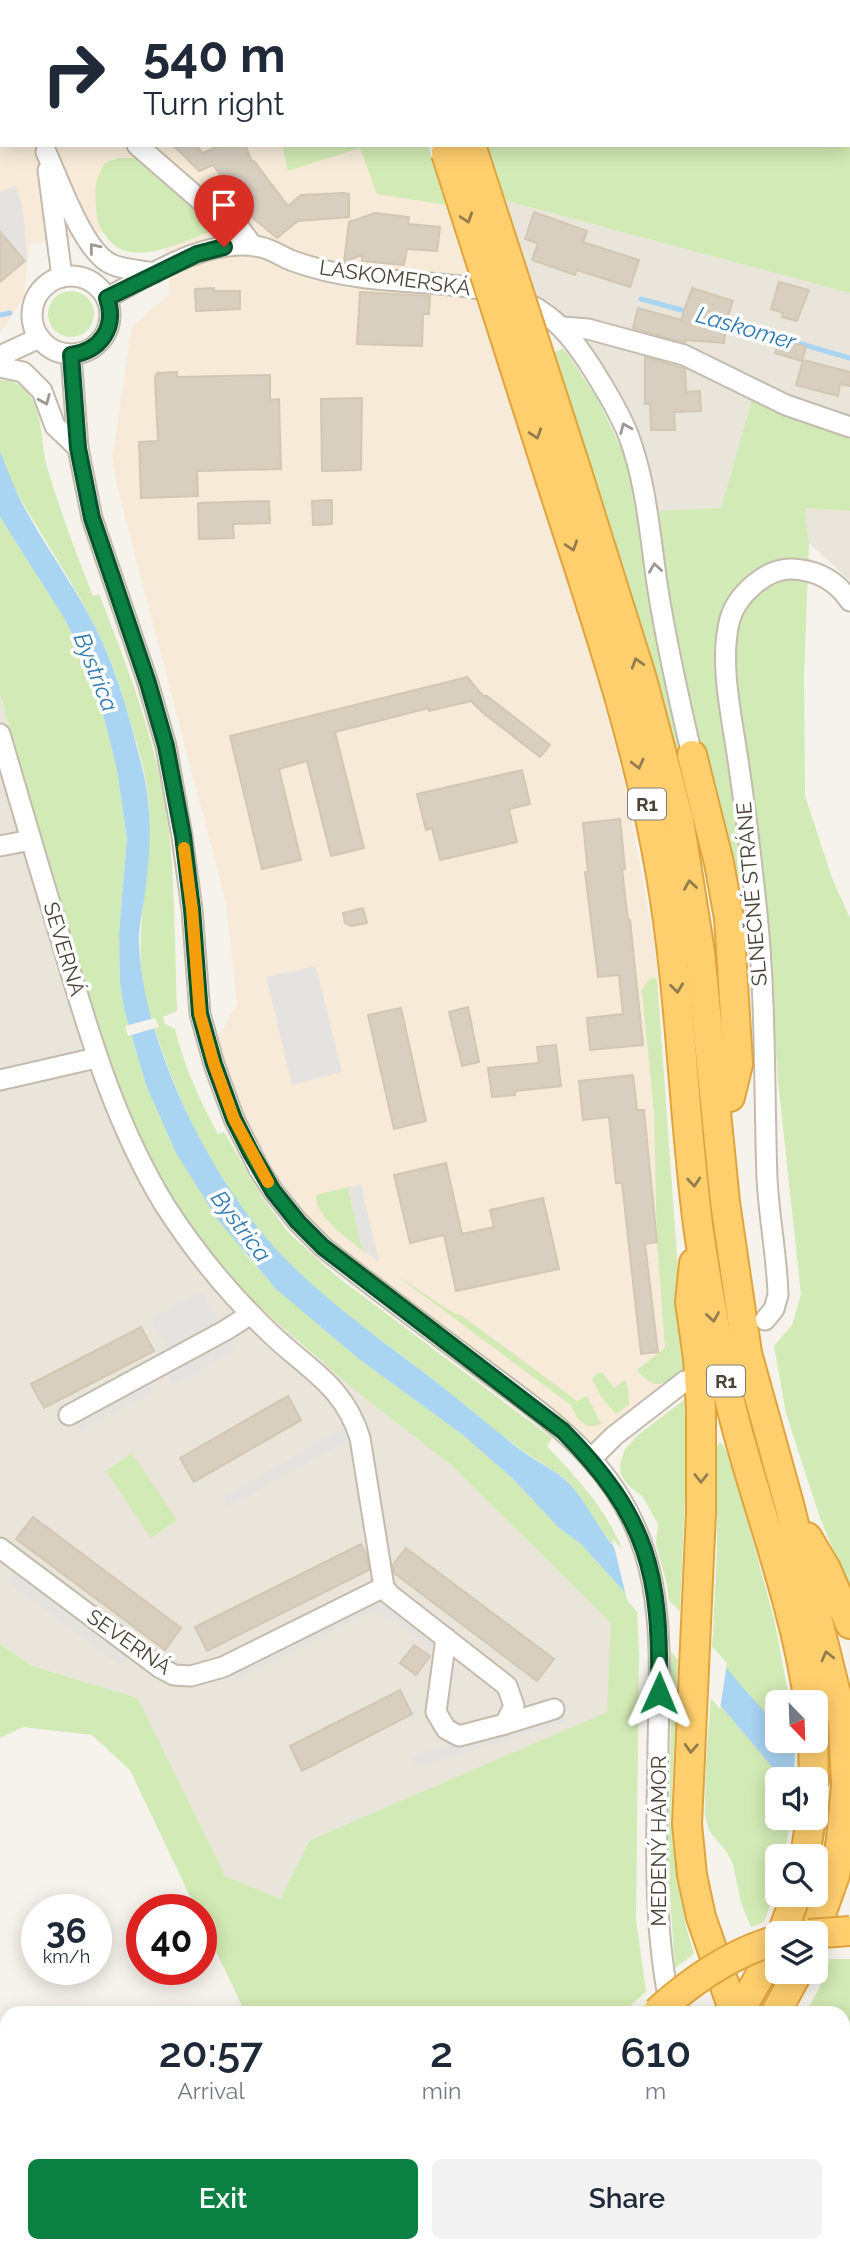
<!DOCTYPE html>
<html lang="en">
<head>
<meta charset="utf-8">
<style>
  :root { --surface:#fff; --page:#f2f2f3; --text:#1f2937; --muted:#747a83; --accent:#0b8043 }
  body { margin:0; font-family:Raleway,sans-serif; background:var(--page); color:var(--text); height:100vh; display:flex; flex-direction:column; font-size:26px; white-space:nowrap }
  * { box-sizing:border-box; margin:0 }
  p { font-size:23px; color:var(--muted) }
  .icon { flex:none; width:38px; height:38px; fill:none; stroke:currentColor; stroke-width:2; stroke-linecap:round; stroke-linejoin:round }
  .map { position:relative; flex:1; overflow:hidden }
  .details { position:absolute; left:0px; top:2006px; width:850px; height:247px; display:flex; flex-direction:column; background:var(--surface); border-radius:21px 21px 0 0; box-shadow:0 4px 18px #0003 }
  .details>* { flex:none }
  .top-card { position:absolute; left:0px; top:0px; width:850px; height:147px; box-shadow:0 4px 18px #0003; background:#fff; color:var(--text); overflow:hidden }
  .needle { width:46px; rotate:157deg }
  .tools { position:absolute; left:765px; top:1690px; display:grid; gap:14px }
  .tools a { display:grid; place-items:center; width:63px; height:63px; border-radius:10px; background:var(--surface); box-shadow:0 4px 18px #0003; font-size:35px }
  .speed { position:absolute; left:21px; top:1894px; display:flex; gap:14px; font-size:35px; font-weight:700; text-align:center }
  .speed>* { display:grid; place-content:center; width:91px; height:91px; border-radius:50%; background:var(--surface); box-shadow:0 4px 18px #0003; line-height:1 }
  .speed small { font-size:18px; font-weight:400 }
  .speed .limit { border:10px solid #d22; background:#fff; color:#111 }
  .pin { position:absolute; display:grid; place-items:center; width:60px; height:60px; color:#fff; margin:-72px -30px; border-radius:50% 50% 50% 0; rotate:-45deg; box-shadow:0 0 7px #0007 }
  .pin .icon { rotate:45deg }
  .me { position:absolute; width:77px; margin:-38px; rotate:1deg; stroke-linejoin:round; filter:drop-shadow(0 0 5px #0008) }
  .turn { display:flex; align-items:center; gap:24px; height:147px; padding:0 28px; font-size:32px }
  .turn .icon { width:91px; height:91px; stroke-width:2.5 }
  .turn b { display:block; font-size:49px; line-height:60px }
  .eta { display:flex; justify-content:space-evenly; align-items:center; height:119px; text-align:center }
  .eta b { font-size:42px; font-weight:600; line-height:49px }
  .button { display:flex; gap:14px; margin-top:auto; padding:14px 28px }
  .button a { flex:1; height:80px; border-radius:10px; background:var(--accent); color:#fff; font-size:28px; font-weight:600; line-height:80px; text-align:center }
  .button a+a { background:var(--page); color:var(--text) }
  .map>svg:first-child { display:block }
  .residential { fill:#eae5da }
  .commercial { fill:#f7ead8 }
  .green { fill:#d2eab5 }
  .parking { fill:#e5e3e0 }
  .water { fill:#a9d4f2 }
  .pier { fill:#f6f3ec }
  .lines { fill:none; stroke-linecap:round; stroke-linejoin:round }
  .stream { stroke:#a9d4f2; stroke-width:5 }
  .building { fill:#d8cfc1; stroke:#d3c7b4; stroke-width:2 }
  .minor-casing { stroke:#c2bbae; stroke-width:23 }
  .highway-casing { stroke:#e0a43c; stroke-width:32 }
  .minor { stroke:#fff; stroke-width:19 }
  .highway { stroke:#ffcf6e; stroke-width:28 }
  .highway-bridge-casing { stroke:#e0a43c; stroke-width:32; stroke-linecap:butt }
  .highway-bridge { stroke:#ffcf6e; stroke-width:28 }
  .oneway { stroke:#937c4e }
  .oneway2 { stroke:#9c9892 }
  .route-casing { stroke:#07532c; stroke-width:18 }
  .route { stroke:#0b8043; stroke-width:12 }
  .slow { stroke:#f59e0b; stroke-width:12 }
  .labels { text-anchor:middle; stroke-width:7; stroke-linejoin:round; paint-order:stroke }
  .shield { fill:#fff; stroke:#817c74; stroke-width:2 }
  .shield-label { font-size:19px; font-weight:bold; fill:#4b4439 }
  .street-label { font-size:21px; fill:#4b4439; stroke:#fff }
  .water-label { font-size:23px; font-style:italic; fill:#2e7ab2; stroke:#fff }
</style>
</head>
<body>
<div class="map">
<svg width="850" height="2251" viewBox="0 0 850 2251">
  <rect width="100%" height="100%" fill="#f6f3ec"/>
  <!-- residential -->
  <g class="residential">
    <polygon points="587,0 850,0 850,42 849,2"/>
    <polygon points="506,201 850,293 850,439 799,421 752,399 721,508 656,511 643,448 624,404 582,335 537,297"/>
    <polygon points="805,508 850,511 850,581 809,543"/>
    <polygon points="0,694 103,1052 299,1344 450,1464 611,1623 608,1712 310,1840 280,1899 225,1876 138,1698 32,1666 0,1644"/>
  </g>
  <!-- commercial -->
  <polygon class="commercial" points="0,0 291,2 2,2 2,145 282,145 288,171 360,148 377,194 446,205 586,638 624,780 655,947 685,1369 663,1384 581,1455 312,1248 208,1054 237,1004 226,903 118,490 112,458 132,326 170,294 165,242 108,232 30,244 24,296 0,334"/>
  <!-- green -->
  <g class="green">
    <polygon points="850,42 850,293 506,201 488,145 849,145"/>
    <polygon points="282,145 428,145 446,205 377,194 360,148 288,171"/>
    <path d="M 118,158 L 141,158 L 219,228 C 190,238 132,271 108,239 C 101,230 98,226 97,215 C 95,189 92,186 105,163 Z"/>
    <circle cx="71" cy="314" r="23"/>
    <polygon points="562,349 567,353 597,398 623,452 635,499 654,624 670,709 706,853 715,914 658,681 555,352"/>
    <path d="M 0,380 C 11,380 21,384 28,393 C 43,413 41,444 47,467 C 60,511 76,553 93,596 L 99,594 C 130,673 162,755 170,840 C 175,897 175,954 177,1011 L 163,1017 L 165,1024 L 175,1029 C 184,1066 200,1101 218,1134 L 224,1132 L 262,1197 L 288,1232 L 335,1275 L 552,1438 L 547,1446 C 581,1483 607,1509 626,1558 C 614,1546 604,1534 594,1520 C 583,1504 575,1487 560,1475 C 547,1465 532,1458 519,1448 C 488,1426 460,1401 430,1377 C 390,1345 346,1317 308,1282 C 229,1210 178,1111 149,1010 C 128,940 153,877 149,806 C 147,768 131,727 121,690 C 104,634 71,582 41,533 C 28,511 4,475 0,450 C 0,430 0,401 0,380 Z"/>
    <polygon points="752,399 799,421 850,439 850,511 805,508 809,543 804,677 805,796 832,878 850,918 850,1589 820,1518 786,1413 774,1346 792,1325 801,1294 778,1081 764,876 748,762 743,870 738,878 712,772 703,759 685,682 656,511 721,508"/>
    <polygon points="0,517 64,618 83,655 105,721 117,770 127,838 119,934 120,982 124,1009 146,1085 176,1153 247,1256 276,1288 359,1359 463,1435 513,1479 559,1528 581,1544 637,1606 639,1655 636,1919 646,1992 623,2012 245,2012 201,1920 201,1909 196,1909 130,1770 92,1735 23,1727 0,1738 0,1644 32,1666 138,1698 225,1876 280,1899 310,1840 607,1712 611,1623 450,1464 352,1388 227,1278 175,1212 138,1144 103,1052 0,694"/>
    <path d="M 651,977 L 657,979 L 685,1369 C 664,1383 657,1394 637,1370 L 665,1348 L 657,1242 L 654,1112 L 642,990 Z"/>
    <path d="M 348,1187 L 361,1245 L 368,1254 C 352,1243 314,1216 316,1195 Z"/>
    <path d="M 396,1275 L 455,1314 L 461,1315 L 577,1401 L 587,1396 L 601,1424 C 585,1431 577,1420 572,1406 Z"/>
    <polygon points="602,1372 614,1388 625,1380 628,1389 629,1405 616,1414 602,1398 592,1380 595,1375"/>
    <polygon points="684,1400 687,1448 671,1818 686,1927 694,1954 675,1968 668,1866 671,1723 671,1618 667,1585 656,1544 658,1524 643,1497 628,1485 621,1475 620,1464 625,1449 638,1435"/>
    <polygon points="720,1442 724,1446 733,1468 774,1619 790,1703 777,1703 777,1730 712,1652 717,1549 717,1446"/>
    <polygon points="132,1453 177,1520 151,1538 106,1471"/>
    <path d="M 711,1694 L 783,1780 L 777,1780 L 777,1818 L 791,1818 L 784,1857 L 777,1857 C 777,1885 774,1896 764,1922 L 751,1927 L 741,1903 L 733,1864 L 726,1851 L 709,1831 L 705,1815 L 706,1766 Z"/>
    <polygon points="830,1959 850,1959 850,2137 844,2132 844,2012 806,2012 819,1989"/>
    <polygon points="844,2218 850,2221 850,2251 803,2251 798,2245 844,2245"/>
    <polygon points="634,2245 768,2245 774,2251 641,2251"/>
  </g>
  <!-- parking -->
  <g class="parking">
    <polygon points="15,186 22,203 27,258 25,261 0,232 0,192"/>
    <polygon points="316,966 342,1072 292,1085 266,977"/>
    <polygon points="361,1184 379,1262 368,1254 361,1245 348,1187"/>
    <polygon points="202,1291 220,1324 169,1352 151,1319"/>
    <polygon points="229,1338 236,1350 173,1385 166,1372"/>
    <polygon points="148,1379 154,1392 79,1431 72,1418"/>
    <polygon points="347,1426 353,1437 229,1507 224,1496"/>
    <polygon points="15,1571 130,1654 121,1666 7,1582"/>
    <polygon points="372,1602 386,1604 399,1610 428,1635 434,1645 433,1652 393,1619 373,1613 365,1615 240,1678 235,1669"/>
    <polygon points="556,1698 566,1722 415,1768 411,1756 513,1726 538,1702"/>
  </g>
  <!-- water -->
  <path class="water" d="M 0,451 C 6,465 11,481 18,495 C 42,544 78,589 101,639 C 120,680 131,724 142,767 C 152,806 151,846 146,885 C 144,904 139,922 139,940 C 141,1039 208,1174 274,1247 C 319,1296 373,1334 426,1374 C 457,1398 487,1424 518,1448 C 531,1458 545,1465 558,1474 C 582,1491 593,1521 611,1543 C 652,1591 699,1634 739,1683 C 753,1700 777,1720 777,1741 L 786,1741 L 850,1817 L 816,1780 L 783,1780 L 637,1606 L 581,1544 L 559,1528 L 513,1479 L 463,1435 L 359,1359 L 276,1289 L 218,1220 L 176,1153 L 146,1085 L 124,1009 L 120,982 L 119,934 L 127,838 L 117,770 L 105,721 L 83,655 L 64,618 L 0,517 Z"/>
  <!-- pier -->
  <g class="pier">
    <polygon points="155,1018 159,1027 128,1036 125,1026"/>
    <polygon points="612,1538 727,1663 720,1709 627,1600"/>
    <polygon points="795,1746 850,1812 847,1861 812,1820 816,1818 816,1780 794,1780"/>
  </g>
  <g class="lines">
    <!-- stream -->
    <g class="stream">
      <polyline points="641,299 689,312"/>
      <polyline points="0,315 10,313"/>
      <polyline points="722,321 850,358"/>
    </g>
  </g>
  <!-- building -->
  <g class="building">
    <polygon points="173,145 195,145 203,153 221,145 245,145 252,162 254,161 288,206 301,195 344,193 349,194 349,217 298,221 277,238 254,219 213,165 199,171"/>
    <polygon points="534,212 587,231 583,242 639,260 630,287 577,270 575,275 532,260 538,243 525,239"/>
    <polygon points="375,213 409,217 408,224 440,227 437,251 407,249 404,265 362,261 362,255 344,262 349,222"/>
    <polygon points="0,232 25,261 0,282"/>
    <polygon points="779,282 809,290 797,321 782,317 783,313 771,309"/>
    <polygon points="214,288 214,291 240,291 240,309 196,311 195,289"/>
    <polygon points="692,288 733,301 726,322 724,343 685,340 685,343 633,328 638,308 681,320"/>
    <polygon points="360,292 430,296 429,314 423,314 422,346 357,344"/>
    <polygon points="779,339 806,347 802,361 775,353"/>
    <polygon points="645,357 685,369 686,392 700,391 701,411 674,412 675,430 651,430 650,404 645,404"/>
    <polygon points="803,360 850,372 850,386 840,384 838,396 796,385"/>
    <polygon points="177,372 177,377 270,375 270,400 279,399 281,469 197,471 198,496 141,498 139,442 158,441 155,378 157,373"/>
    <polygon points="362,398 361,470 322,471 321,399"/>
    <polygon points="332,500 332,524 313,525 312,501"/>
    <polygon points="269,501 270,523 233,524 234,538 199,539 198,503"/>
    <polygon points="467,677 483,696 487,696 550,745 540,757 483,713 471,701 429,711 429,708 335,732 364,848 331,856 307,761 279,769 301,860 262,869 230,736"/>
    <polygon points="522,770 530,804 509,809 517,842 440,860 432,828 426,830 417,794"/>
    <polygon points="620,819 625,869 622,869 628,920 630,920 643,1045 590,1050 587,1018 623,1014 619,975 598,977 585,872 588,872 583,823"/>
    <polygon points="363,908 367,923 351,926 345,923 343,913"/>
    <polygon points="468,1007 479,1062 462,1066 449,1012"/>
    <polygon points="401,1008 426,1121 394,1129 368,1015"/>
    <polygon points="556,1045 561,1086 515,1091 515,1095 492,1097 488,1068 539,1063 537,1047"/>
    <polygon points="633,1075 637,1110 644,1110 657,1242 645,1244 658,1352 641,1354 622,1183 616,1183 609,1117 583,1120 579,1081"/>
    <polygon points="446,1163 462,1234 494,1227 490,1210 543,1198 559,1269 456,1291 444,1235 410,1243 394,1175"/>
    <polygon points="141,1327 154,1351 44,1408 31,1384"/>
    <polygon points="288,1396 301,1420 194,1482 180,1458"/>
    <polygon points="33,1517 181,1628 165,1650 16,1539"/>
    <polygon points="361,1544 367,1556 369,1570 207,1651 195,1627"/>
    <polygon points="406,1548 554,1659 537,1681 394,1573 393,1565"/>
    <polygon points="414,1645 430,1656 416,1675 400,1663"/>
    <polygon points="400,1690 412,1714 302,1771 290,1746"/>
  </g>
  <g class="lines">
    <defs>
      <g id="minor">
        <polyline points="76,0 76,2"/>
        <polyline points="0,14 2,18"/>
        <polyline points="137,145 207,206 230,220 241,230 252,245"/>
        <path d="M 46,152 C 59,180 83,251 111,264 C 123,270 141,270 154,273"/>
        <polyline points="48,170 62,277"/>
        <circle cx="71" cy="315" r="39"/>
        <path d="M 107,298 C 149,275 210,236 260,247 C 272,249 282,257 293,261 C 315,269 338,274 360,277 C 415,285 475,280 527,303 C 556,317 573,339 590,365 C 604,387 618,410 628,434 C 647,484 650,538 658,590 C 667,646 679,700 692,755"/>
        <polyline points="563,327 588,329 684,355 786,405 850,427"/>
        <path d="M 71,355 L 78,448 L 92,518 L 148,683 L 166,746 L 182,836 L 192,909 L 200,1014 L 214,1064 L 234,1119 L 259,1169 L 273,1191 L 298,1222 L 323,1247 C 374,1288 427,1327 479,1366 C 517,1395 557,1422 589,1457 C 669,1543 660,1640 658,1747 C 657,1836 652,1924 671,2011"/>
        <polyline points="0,356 39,338"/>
        <polyline points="0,367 23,372 42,391 55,426 78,448"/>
        <path d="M 0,734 C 22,810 45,887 68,963 C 93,1047 118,1128 164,1204 C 194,1251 231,1296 272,1335 C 309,1370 344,1386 360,1438 L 384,1587 L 389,1594 L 507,1686 L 514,1706 L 505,1724 L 459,1736 L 446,1729 L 436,1712 L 446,1638"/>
        <polyline points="0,846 31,840"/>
        <polyline points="0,1080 96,1058"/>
        <path d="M 765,1320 L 774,1309 L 778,1295 C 777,1256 769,1218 767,1179 C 764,1091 766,1002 757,914 C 752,865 746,815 739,767 C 733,722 718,663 730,619 C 737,595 766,568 792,569 C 817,570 836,580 850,601"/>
        <polyline points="69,1415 226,1330 251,1314"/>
        <polyline points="591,1459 614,1436 685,1381"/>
        <polyline points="0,1548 159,1667 174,1675 191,1676 223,1667 384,1587"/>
        <polyline points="505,1724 554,1709"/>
        <polyline points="783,2245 788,2251"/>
      </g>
      <g id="highway">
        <polyline points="403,0 404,2"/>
        <polyline points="432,0 433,2"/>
        <polyline points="577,472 642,679 679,820 700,952 725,1202 747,1353 789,1504 843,1722 846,1784 841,1839 835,1875 814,1934"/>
        <path d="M 551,481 C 593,611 638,740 661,875 C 681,991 683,1109 698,1225 C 704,1269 712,1312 720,1356 C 742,1473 792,1584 809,1703"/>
        <polyline points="692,755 719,863 729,918 738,1064 730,1097"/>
        <polyline points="694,1263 690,1302 698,1358 701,1410 701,1512 687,1824 692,1875 701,1917 734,2012"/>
        <polyline points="807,1537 826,1569 850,1624"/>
        <polyline points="813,1741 814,1780"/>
        <polyline points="805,1857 811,1818"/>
        <polyline points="782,1934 796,1895"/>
        <polyline points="739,2012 777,1946"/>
        <polyline points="776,2012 798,1972"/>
        <polyline points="844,2154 850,2160"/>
        <polyline points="844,2207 850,2209"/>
        <polyline points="232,2251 247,2245"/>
        <polyline points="274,2251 305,2245"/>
        <polyline points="410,2251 431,2245"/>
        <polyline points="519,2251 538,2245"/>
      </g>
    </defs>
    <!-- minor casing -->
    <use href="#minor" class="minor-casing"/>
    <!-- highway casing -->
    <use href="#highway" class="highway-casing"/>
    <!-- minor -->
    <use href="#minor" class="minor"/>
    <!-- highway -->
    <use href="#highway" class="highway"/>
    <defs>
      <g id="highway-bridge">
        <polyline points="471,145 577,472"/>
        <polyline points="446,153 551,481"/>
        <polyline points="809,1934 850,1931"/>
        <path d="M 657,2012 C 691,1981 731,1953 777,1940"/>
      </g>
    </defs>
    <!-- highway-bridge casing -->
    <use href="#highway-bridge" class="highway-bridge-casing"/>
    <!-- highway-bridge -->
    <use href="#highway-bridge" class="highway-bridge"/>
  </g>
  <!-- one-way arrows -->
  <defs><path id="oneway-chevron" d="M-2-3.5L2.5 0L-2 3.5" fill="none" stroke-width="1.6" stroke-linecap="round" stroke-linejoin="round" transform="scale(1.75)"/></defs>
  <g class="oneway">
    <use href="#oneway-chevron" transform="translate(467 218) rotate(72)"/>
    <use href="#oneway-chevron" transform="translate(536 434) rotate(72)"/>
    <use href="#oneway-chevron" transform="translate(572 546) rotate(72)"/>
    <use href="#oneway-chevron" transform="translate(637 663) rotate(-107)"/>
    <use href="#oneway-chevron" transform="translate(638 764) rotate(76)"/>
    <use href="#oneway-chevron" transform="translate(690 885) rotate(-99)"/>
    <use href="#oneway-chevron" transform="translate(677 988) rotate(83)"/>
    <use href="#oneway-chevron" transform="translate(694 1182) rotate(85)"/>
    <use href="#oneway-chevron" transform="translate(713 1317) rotate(81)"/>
    <use href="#oneway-chevron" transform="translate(701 1478) rotate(90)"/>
    <use href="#oneway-chevron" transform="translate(827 1656) rotate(-104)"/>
    <use href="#oneway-chevron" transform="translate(691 1748) rotate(93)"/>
  </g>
  <g class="oneway2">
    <use href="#oneway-chevron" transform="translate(94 248) rotate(-129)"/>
    <use href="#oneway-chevron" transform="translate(45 400) rotate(67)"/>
    <use href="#oneway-chevron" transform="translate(625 428) rotate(-113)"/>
    <use href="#oneway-chevron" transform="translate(655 568) rotate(-98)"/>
  </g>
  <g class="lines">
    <defs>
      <path id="route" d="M 224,247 L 197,254 L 107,298 C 117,327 101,351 71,355 L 78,448 L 92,518 L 148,683 L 166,746 L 183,836 L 192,909 L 200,1014 L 214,1064 L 234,1119 L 251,1153 L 273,1191 L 298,1222 L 323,1247 L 563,1431 C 649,1518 661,1574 659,1693"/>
    </defs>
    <!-- route casing -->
    <use href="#route" class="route-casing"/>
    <!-- route -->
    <use href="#route" class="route"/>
    <!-- slow -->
    <polyline class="slow" points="184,848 192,909 200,1014 214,1064 234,1119 268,1182"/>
  </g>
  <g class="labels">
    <!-- shield labels -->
    <g class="shield">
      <rect x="628" y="788.5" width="38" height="31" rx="5"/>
      <rect x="707" y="1365.5" width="38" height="31" rx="5"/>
    </g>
    <g class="shield-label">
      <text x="647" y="811">R1</text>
      <text x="726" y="1388">R1</text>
    </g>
    <!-- street labels -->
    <g class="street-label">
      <text transform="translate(395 278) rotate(8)" y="7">LASKOMERSKÁ</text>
      <text transform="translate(752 894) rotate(-95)" y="7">SLNEČNÉ STRÁNE</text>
      <text transform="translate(64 949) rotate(73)" y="7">SEVERNÁ</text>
      <text transform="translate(129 1642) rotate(35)" y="7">SEVERNÁ</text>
      <text transform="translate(659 1841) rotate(-90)" y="7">MEDENÝ HÁMOR</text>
    </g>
    <!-- water labels -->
    <g class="water-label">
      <text transform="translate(746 328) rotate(16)" y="8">Laskomer</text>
      <text transform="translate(96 672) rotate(68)" y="8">Bystrica</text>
      <text transform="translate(241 1226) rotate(53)" y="8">Bystrica</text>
    </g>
  </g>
</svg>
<div class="tools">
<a><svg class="needle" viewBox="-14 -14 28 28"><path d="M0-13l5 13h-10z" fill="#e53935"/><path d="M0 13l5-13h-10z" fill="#747a83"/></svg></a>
<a><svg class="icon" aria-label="sound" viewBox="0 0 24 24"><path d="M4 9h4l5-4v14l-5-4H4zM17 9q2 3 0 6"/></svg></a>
<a><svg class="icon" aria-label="search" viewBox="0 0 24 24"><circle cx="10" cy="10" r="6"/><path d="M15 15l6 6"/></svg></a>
<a><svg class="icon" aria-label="layers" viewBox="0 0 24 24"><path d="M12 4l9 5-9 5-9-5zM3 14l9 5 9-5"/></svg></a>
</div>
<div class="speed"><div>36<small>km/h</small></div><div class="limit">40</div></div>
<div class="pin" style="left:224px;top:247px;background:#d93025"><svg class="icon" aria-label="arrive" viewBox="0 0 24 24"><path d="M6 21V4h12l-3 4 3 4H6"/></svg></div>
<svg class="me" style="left:659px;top:1693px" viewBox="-20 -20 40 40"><path d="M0-17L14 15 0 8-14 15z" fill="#0b8043" stroke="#fff" stroke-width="4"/></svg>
<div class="top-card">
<div class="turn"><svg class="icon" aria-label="right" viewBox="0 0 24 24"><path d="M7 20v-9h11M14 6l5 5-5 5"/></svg><div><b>540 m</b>Turn right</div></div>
</div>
<section class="details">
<div class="eta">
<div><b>20:57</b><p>Arrival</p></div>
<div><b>2</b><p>min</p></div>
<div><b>610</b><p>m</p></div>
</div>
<div class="button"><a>Exit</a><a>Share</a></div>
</section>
</div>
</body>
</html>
